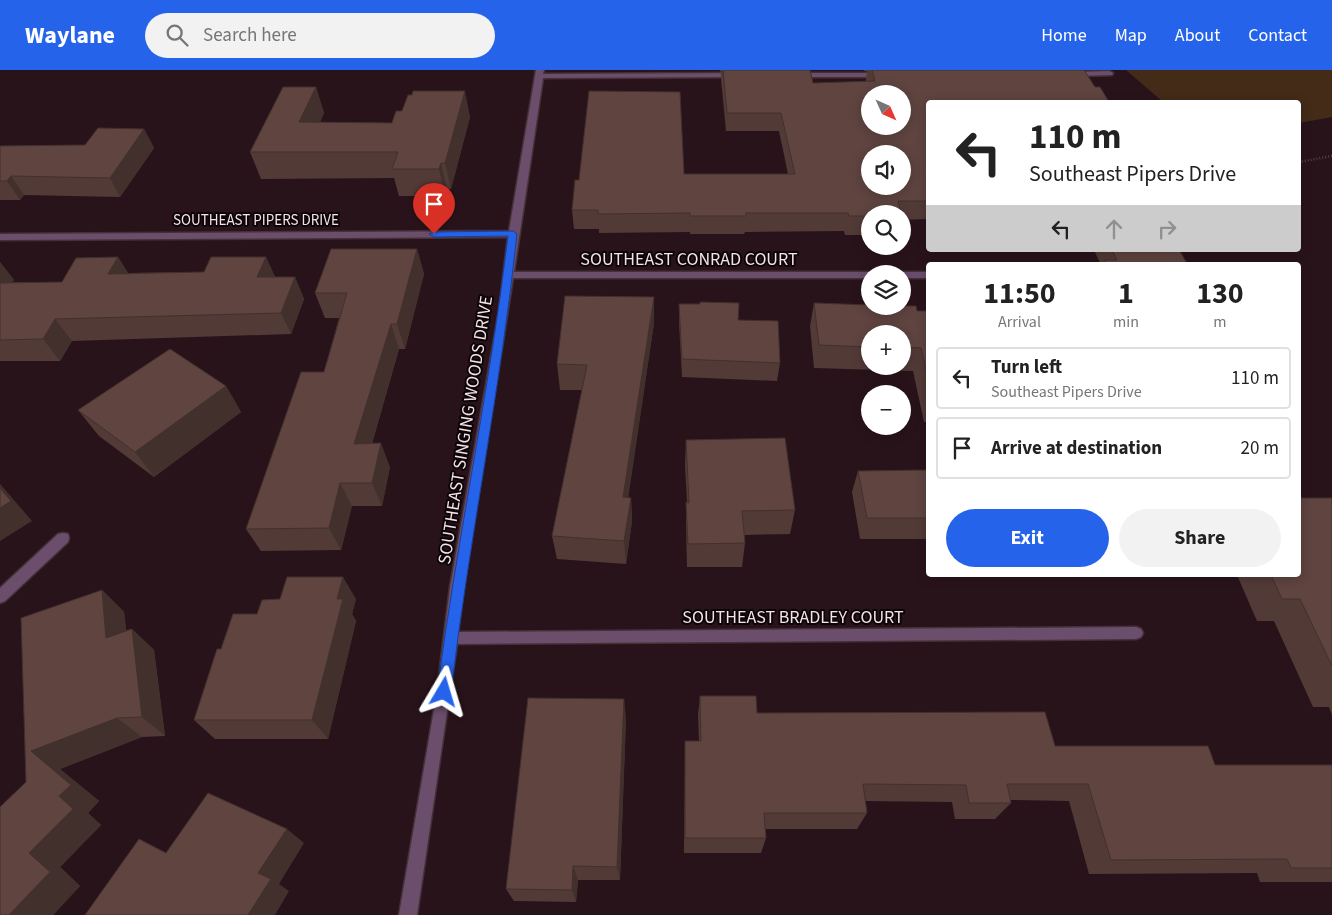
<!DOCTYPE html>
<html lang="en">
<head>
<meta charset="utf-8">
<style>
  :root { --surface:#fff; --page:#f2f2f2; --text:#222; --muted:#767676; --line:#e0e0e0; --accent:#2563eb }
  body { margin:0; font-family:"Source Sans 3",sans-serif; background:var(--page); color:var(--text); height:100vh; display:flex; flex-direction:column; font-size:19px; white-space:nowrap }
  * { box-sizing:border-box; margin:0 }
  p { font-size:16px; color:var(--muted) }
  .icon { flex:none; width:28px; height:28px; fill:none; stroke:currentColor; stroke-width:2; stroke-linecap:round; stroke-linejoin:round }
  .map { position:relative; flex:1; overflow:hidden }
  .sheet { position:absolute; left:926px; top:192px; width:375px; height:315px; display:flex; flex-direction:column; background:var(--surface); border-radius:5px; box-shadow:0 2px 12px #0003 }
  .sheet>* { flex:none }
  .guide { position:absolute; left:926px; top:30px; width:375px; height:152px; border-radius:5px; box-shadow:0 2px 12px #0003; background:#fff; color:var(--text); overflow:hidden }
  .needle { width:32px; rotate:135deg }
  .fabs { position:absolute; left:861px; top:15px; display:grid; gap:10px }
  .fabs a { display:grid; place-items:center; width:50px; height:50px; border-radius:50%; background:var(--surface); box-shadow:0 2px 12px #0003; font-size:25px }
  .pin { position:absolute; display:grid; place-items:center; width:42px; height:42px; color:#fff; margin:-51px -21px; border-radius:50% 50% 50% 0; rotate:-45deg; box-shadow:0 0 5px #0007 }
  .pin .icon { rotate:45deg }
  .me { position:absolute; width:55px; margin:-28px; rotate:7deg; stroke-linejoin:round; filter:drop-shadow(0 0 4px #0008) }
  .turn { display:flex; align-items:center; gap:18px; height:105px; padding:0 20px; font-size:22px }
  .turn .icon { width:65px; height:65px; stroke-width:2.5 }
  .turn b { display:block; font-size:35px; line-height:42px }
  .lanes { display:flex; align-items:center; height:48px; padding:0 20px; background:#0003; justify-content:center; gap:25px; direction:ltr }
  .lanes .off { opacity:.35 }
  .eta { display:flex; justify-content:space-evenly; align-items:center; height:85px; text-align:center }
  .eta b { font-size:30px; font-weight:700; line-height:35px }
  .button { display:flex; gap:10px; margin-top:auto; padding:10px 20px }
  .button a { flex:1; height:58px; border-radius:30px; background:var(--accent); color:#fff; font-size:20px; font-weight:700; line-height:58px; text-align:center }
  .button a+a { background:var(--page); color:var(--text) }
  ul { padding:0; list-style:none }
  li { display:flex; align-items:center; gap:15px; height:62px; margin:0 10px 8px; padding:0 10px; border:2px solid var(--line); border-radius:5px }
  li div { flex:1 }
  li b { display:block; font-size:19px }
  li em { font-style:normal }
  header { display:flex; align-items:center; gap:30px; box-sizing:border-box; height:70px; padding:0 25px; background:var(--accent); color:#fff }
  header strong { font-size:24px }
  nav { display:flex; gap:28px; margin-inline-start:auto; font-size:18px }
  .search { width:350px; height:45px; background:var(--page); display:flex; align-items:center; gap:12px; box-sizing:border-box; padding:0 18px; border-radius:28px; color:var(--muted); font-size:19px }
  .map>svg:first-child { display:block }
  .green { fill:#432b18 }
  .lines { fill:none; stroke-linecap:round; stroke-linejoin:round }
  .lane-casing { stroke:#453038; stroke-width:3 }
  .street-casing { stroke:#453038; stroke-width:3 }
  .path { stroke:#836f76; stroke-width:2.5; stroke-dasharray:0.5 2.5; stroke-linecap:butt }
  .lane { fill:#6b4e6c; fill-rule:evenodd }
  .street { fill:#6b4e6c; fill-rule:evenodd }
  .wall { fill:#523a37; fill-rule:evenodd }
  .shaded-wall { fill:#42302d }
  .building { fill:#5f4440; stroke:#42302d; fill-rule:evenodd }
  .route { fill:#2563eb; stroke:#184099 }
  .labels { text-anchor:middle; stroke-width:4; stroke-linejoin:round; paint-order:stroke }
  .far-street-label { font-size:15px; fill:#f3e3e8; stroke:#0c0406 }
  .street-label { font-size:18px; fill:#f3e3e8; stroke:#0c0406 }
</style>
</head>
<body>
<header>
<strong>Waylane</strong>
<div class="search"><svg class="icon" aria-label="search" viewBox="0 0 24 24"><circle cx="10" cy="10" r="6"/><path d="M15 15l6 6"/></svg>Search here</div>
<nav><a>Home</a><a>Map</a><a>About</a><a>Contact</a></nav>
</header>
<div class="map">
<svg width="1332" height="845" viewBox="0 0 1332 845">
  <rect width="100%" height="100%" fill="#29131b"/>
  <!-- green -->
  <polygon class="green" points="1126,0 1332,0 1332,47 1299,53 1299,32 1163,32"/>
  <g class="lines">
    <defs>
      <g id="lane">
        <polygon points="1109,1 1113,3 1112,5 1076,6 1072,4 1076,2"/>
        <polygon points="63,463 68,464 69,468 68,472 5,531 0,533 0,518 58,464"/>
      </g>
      <g id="street">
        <polygon points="536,0 544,0 543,4 739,3 743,5 739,7 543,8 514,202 870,202 874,204 870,204 870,208 513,208 464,517 458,562 1136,557 1141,559 1143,563 1141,567 1136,569 457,574 417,845 399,845 437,622 450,517 499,241 508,167 0,170 0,164 509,161"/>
        <polygon points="793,3 884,3 888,5 884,7 793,7"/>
        <polygon points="902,202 929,202 929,208 902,208 902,204 898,204"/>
      </g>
    </defs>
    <!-- lane casing -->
    <use href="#lane" class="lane-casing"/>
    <!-- street casing -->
    <use href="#street" class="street-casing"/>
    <!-- path -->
    <polyline class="path" points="1299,92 1332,86"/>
    <!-- lane -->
    <use href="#lane" class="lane"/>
    <!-- street -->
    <use href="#street" class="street"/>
  </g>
  <!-- wall -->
  <g class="wall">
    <polygon points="720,0 810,0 813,13 866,12 866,9 867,1 864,1 864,0 1084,0 929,32 929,149 902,150 902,144 870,144 870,165 845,165 844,161 745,162 744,164 690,164 690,162 599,163 599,159 574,159 572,140 684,104 788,104 779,61 726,61 721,9 721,1 720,1"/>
    <polygon points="316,17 324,43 320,52 392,53 470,47 451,119 447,119 445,126 399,126 394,108 261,109 250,82"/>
    <polygon points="144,59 154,78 120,127 24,125 20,130 0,130 0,76 85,75"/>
    <polygon points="417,179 424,204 405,279 399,279 372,374 390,397 382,436 352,436 341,480 261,481 246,459 324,302 339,248 325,248 315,223"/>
    <polygon points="1094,180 1182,180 1181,183 1188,195 1101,195"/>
    <polygon points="118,187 128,203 204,202 266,187 275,207 295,207 304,229 291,264 72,271 60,291 0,291 0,192 14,210 12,212 62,212"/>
    <polygon points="654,227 654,253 628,427 631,428 632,451 626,494 557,489 552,466 582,320 560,320 557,294"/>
    <path d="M 814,233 L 917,241 L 929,241 L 929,352 L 924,352 L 913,301 L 814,298 L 810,256 ZM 870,264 L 902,264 L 902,296 L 870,296 Z"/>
    <polygon points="679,234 738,250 780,293 777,311 682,307 679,253"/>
    <polygon points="226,316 241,342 154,407 99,366 78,340"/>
    <polygon points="686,370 795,440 790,464 744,465 745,473 742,497 687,497 686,457 686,432 687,432 685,395"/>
    <polygon points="929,400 929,469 860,469 852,422 858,401"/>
    <polygon points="1332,428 1332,645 1329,637 1313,637 1274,551 1257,551 1237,505 1299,505"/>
    <polygon points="102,520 124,542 126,560 132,559 154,580 165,666 142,667 60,699 99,731 88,743 101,755 60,797 80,816 53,845 0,845"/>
    <polygon points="356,529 352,544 356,551 328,669 215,669 194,650 221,579"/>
    <polygon points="700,626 757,643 1055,676 1215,695 1332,695 1332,812 1260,812 1257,803 1089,804 1069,731 1011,730 1011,733 995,749 955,749 952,732 865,731 867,743 857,759 765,759 766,768 761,783 684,783 685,689 685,671 699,671 698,645"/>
    <polygon points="626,648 620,810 578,810 576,832 514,831 506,819"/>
  </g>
  <!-- shaded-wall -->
  <g class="shaded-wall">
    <polygon points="316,17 324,43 309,78 299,52"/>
    <polygon points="465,21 470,47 451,119 445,93"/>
    <polygon points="144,59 154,78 120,127 110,108"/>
    <polygon points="441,93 447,119 445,126 439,99"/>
    <polygon points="11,106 24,125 20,130 7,111"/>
    <polygon points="417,179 424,204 405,279 397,254"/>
    <polygon points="118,187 131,209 108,204"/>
    <polygon points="266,187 276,209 257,207"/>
    <polygon points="0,192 14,210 0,229"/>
    <polygon points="295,207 304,229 291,264 281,243"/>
    <polygon points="654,227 654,253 625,450 623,427"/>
    <polygon points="55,249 72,271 60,291 43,269"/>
    <polygon points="391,254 399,279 365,397 354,374"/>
    <polygon points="226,316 241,342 154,407 135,382"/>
    <polygon points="381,373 390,397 382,436 372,413"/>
    <polygon points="340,413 352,436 341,480 329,458"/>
    <polygon points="0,414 32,451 0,471"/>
    <polygon points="631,428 632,451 626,494 624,471"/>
    <polygon points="343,507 356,529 352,544 356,551 328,669 312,650 337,529"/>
    <polygon points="102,520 124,542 130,589 106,568"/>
    <polygon points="132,559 154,580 165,666 142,647"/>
    <polygon points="624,629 626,648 620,810 617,797"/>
    <polygon points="117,648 142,667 60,699 99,731 88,743 101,755 60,797 80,816 53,845 9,845 29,783 59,726 31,681"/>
    <polygon points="287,759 304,773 279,814 289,821 275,845 248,845 258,803"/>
    <polygon points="573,796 578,810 576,832 572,820"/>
  </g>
  <!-- building -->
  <g class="building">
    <path d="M 723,0 L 810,0 L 813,13 L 875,11 L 872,0 L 1084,0 L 1095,17 L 1100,17 L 1109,32 L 929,32 L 929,131 L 898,131 L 901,144 L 870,144 L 870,146 L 849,146 L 848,143 L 746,143 L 746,146 L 690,146 L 690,143 L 598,144 L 598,140 L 572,140 L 575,110 L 579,110 L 589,21 L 680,22 L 684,104 L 795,104 L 781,43 L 727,43 ZM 870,24 L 902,24 L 902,56 L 870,56 ZM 870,84 L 902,84 L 902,116 L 870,116 Z"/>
    <polygon points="283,17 316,17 299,52 392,53 396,41 402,41 408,25 412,25 413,21 465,21 445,93 441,93 439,99 392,99 398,82 250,82"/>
    <polygon points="98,58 144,59 110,108 11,106 7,111 0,111 0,76 85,75"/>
    <polygon points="331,179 417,179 397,254 391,254 354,374 381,373 372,413 340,413 329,458 246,459 301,302 324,302 347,223 315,223"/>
    <polygon points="1112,180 1179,180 1188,195 1107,195 1105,190 1117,190"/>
    <polygon points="118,187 108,204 204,202 211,187 266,187 257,207 295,207 281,243 55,249 43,269 0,270 0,213 62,212 76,188"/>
    <polygon points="565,226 654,227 623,427 631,428 624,471 552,466 587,295 557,294"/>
    <polygon points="700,232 739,233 738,250 778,251 780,293 682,289 679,234 700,234"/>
    <polygon points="814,233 870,235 870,236 916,236 917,241 929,241 929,313 921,278 902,277 902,264 870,264 870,277 819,275"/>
    <polygon points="170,279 226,316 135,382 78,340"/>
    <polygon points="785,368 795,440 742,441 745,473 688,474 686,432 689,433 686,370"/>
    <polygon points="929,400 929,448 867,448 858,401"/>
    <polygon points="0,418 11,431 0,438"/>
    <polygon points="1299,428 1332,428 1332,596 1300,529 1282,529 1271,505 1299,505"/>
    <polygon points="287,507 343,507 337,529 343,529 312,650 194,650 217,579 221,579 233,544 257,544 262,530 280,529"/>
    <polygon points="102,520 106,568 132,559 142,647 117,648 31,681 71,715 59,726 73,739 29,783 50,802 9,845 0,845 0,737 26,712 21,548"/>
    <polygon points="700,626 756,626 757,643 1045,642 1055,676 1208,676 1215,695 1332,695 1332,798 1291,798 1287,789 1111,790 1088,714 1007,714 1011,733 969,733 966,715 863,714 867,743 764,743 766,768 685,768 685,671 701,671"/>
    <polygon points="528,628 624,629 617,797 573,796 572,820 506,819"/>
    <polygon points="208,723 287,759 258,803 271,809 248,845 85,845 139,769 166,783"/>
  </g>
  <!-- route -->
  <path class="route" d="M 513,161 L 517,164 C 501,317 469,469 451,622 L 449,626 L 444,628 L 439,626 L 437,622 C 457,469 490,319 508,166 L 434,167 L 429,164 L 434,162 Z"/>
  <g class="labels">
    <!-- far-street labels -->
    <g class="far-street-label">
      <text x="256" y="155">SOUTHEAST PIPERS DRIVE</text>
    </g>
    <!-- street labels -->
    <g class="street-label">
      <text x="689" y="195">SOUTHEAST CONRAD COURT</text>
      <text transform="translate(465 360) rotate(-81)" y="6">SOUTHEAST SINGING WOODS DRIVE</text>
      <text x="793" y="553">SOUTHEAST BRADLEY COURT</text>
    </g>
  </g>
</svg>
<div class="fabs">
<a><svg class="needle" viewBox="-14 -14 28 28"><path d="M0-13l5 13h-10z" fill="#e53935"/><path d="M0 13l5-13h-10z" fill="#767676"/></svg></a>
<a><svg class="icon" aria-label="sound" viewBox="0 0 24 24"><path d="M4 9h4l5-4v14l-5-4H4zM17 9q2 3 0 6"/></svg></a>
<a><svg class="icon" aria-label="search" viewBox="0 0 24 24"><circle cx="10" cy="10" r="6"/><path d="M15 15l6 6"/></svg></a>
<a><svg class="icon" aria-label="layers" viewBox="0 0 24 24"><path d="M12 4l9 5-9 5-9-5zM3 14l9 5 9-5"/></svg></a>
<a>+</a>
<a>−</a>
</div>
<div class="pin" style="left:434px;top:164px;background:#d93025"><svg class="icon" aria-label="arrive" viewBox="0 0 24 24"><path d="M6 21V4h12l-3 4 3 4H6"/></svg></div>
<svg class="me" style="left:444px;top:622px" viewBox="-20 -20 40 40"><path d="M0-17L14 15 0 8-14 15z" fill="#2563eb" stroke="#fff" stroke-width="4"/></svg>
<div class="guide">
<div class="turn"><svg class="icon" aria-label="left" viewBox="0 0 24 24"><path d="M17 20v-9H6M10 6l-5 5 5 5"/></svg><div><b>110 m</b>Southeast Pipers Drive</div></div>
<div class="lanes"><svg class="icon" aria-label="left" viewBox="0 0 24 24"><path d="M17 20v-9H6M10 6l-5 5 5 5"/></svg><svg class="icon off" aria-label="ahead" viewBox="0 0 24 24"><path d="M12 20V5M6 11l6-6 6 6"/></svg><svg class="icon off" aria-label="right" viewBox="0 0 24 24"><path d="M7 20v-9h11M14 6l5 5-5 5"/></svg></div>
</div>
<section class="sheet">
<div class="eta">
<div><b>11:50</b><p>Arrival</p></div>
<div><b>1</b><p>min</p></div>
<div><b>130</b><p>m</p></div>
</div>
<ul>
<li><svg class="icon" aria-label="left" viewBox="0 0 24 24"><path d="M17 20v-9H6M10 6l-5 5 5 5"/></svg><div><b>Turn left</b><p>Southeast Pipers Drive</p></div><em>110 m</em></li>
<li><svg class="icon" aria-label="arrive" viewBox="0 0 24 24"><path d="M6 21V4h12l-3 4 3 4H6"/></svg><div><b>Arrive at destination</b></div><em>20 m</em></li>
</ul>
<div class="button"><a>Exit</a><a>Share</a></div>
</section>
</div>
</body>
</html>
